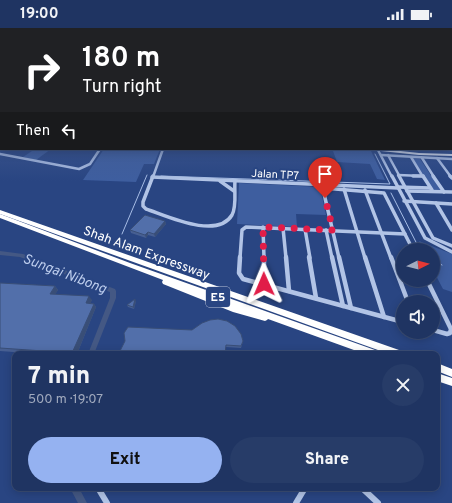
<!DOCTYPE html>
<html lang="en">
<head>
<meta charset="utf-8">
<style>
  :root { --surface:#1f3462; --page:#273c68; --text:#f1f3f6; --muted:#a1aabe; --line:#3c4f77; --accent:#95b2f1 }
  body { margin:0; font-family:Overpass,sans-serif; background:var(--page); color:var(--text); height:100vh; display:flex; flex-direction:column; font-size:15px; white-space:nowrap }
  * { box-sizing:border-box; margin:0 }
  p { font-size:13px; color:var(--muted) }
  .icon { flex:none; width:22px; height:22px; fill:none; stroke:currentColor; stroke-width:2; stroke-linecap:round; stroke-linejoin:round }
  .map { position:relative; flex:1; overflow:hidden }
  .details { position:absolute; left:12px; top:323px; width:428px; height:140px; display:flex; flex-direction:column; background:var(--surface); border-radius:8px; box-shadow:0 2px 10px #0003,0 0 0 1px var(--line) }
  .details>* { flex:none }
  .guide { position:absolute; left:0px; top:0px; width:452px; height:122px; box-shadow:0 2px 10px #0003,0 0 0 1px var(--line); background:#202124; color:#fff; overflow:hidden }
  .needle { width:26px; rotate:84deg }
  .buttons { position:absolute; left:396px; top:215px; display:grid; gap:8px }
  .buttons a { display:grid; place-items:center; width:44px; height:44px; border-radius:50%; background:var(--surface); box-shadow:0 2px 10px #0003,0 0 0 1px var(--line); font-size:20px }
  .pin { position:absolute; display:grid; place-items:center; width:34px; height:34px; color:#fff; margin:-41px -17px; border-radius:50% 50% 50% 0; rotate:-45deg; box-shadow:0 0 4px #0007 }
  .pin .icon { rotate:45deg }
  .me { position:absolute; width:44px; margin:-22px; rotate:359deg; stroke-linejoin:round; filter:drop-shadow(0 0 3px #0008) }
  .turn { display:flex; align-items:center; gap:14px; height:84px; padding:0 16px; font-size:18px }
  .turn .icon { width:52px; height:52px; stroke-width:2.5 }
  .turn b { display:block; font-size:28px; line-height:34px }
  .then { display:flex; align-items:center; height:38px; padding:0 16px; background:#0003; gap:8px; font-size:15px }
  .round { display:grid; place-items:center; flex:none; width:42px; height:42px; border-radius:21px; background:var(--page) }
  .headline { display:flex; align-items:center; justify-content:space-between; height:68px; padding:0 16px }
  h1 { font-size:24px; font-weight:800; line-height:30px }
  .button { display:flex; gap:8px; margin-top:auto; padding:8px 16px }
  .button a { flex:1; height:46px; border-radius:24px; background:var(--accent); color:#111; font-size:16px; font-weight:800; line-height:46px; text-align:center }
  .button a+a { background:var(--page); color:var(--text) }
  .status { display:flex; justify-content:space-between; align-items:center; height:28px; padding:0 20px; background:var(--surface); direction:ltr }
  .status svg { height:11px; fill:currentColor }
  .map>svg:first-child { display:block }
  .green { fill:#3e5e9f }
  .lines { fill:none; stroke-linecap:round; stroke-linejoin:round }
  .stream { stroke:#a7bde6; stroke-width:1 }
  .river { fill:#445884; fill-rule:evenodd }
  .minor-far3 { stroke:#b2c4e6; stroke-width:2.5 }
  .minor-far2 { stroke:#b2c4e6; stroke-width:3.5 }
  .minor-far1 { stroke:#b2c4e6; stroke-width:4.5 }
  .minor { stroke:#b2c4e6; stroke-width:6 }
  .major { fill:#f3f6fd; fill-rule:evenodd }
  .highway { fill:#fff; fill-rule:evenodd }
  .wall { fill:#475f92 }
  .shaded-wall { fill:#394e77 }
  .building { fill:#526faa; stroke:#394e77 }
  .route { stroke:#e11d48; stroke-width:7; stroke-dasharray:0 12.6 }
  .labels { text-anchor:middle; stroke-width:4; stroke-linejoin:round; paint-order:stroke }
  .far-street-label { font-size:11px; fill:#fff; stroke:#294582 }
  .shield { fill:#294582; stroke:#bfc7da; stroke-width:1 }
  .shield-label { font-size:12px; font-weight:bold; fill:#fff }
  .street-label { font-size:13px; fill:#fff; stroke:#294582 }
  .water-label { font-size:14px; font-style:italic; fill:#beceee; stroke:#294582 }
</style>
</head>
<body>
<div class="status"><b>19:00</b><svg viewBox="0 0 49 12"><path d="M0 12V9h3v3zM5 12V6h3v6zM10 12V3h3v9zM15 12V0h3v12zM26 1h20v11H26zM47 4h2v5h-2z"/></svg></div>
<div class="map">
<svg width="452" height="475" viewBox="0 0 452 475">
  <rect width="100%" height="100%" fill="#294582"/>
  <!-- green -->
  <g class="green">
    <polygon points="35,121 51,121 36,132 23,129"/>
    <polygon points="104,121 160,121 154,136 144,136 136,154 83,152"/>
    <polygon points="316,121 361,121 371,123 385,152 377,151 370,136 337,134 333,123"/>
    <polygon points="412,130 420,131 441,163 433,163"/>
    <polygon points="239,155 320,159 326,187 296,186 297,199 237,196"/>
    <polygon points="419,213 452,226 452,264 443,261 433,242 433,222 423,222"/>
  </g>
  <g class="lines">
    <!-- stream -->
    <g class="stream">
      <polyline points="161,148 390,156 375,126"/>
      <polyline points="391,165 420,222"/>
      <polyline points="122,206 147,147"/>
      <polyline points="433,232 442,237"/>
    </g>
    <!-- river -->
    <g class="river">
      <polygon points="0,223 23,226 115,261 116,263 116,270 94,326 88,326 110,270 110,264 20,229 0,227"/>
      <polygon points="70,460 79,460 87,475 78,475"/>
    </g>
    <!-- minor-far3 -->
    <g class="minor-far3">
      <polyline points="378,122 392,149"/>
      <polyline points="0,126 79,141 90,136 100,121"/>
      <polyline points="381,127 452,131"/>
      <polyline points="388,127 400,149"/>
      <polyline points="411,129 423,149"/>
      <polyline points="422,130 434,149"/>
      <polyline points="437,130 451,149"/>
      <polyline points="398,147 423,148"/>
      <polyline points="153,149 163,121"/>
    </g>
    <!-- minor-far2 -->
    <g class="minor-far2">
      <path d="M 153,148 L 143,174 L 143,178 L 146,181 C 167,188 217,212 232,187 C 237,178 234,163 235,153"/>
      <polyline points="392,148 425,210 452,224"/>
      <polyline points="399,148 433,210 452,218"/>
      <polyline points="413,148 423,148"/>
      <polyline points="423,148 432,162"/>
      <polyline points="433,148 444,164"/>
      <polyline points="450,148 452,150"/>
      <polyline points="152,149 398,160"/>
      <polyline points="220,153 234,163"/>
      <polyline points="322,157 339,230"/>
      <polyline points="398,159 430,160"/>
      <polyline points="323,160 384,165 413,222"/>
      <polyline points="344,161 365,230"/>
      <polyline points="365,162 391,230"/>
      <polyline points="407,163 452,164"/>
      <polyline points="404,173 452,176"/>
      <polyline points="436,175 452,202"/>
      <polyline points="263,199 264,230"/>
      <polyline points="283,200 286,230"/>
      <polyline points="305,201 310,230"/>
      <polyline points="326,202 332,230"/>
      <polyline points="240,230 242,202 246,199 405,206"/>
    </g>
    <!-- minor-far1 -->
    <g class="minor-far1">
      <polyline points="240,229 239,245 243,251 403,294"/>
      <polyline points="264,229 264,256"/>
      <polyline points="286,229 289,263"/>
      <polyline points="309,229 316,270"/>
      <polyline points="332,229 343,278"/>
      <polyline points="339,229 351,280"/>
      <polyline points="365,229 384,289"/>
      <polyline points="391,229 408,274"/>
      <polyline points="427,252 451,301 450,305 447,306 433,302"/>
    </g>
    <!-- minor -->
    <g class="minor">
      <polyline points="98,460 107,475"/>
      <polyline points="362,460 378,475"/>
      <polyline points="296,475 305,460"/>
    </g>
    <!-- major -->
    <polygon class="major" points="369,121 382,121 419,125 452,126 452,128 419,127 371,122"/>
    <!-- highway -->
    <g class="highway">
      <polygon points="0,182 399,322 402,323 403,326 389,326 0,186"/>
      <polygon points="0,186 130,235 375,322 378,323 379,326 365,326 268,291 267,292 265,293 233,284 163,256 162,254 163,252 0,190"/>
      <polygon points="437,335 452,341 452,349 437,343"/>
      <polygon points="437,345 452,350 452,358 437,353"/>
    </g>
  </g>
  <!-- wall -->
  <g class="wall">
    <polygon points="318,131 326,136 325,139 316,139"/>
    <polygon points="165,193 166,196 155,209 148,207 146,210 131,205 130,202"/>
    <polygon points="0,255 55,258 58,262 55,266 92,272 90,275 94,276 96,279 77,326 40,326 0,323"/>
    <polygon points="136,273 134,281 128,279 127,277"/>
    <polygon points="243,313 241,320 226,319 120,326"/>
  </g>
  <!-- shaded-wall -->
  <g class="shaded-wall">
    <polygon points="165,193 166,196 155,209 154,206"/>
    <polygon points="148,204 148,207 146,210 145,207"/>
    <polygon points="55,258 58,262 53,270 50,266"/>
    <polygon points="89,268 92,272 89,279 86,275"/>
    <polygon points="135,271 136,273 134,281 133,279"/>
    <polygon points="94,276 96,279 77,326 73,326 72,325"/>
  </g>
  <!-- building -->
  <g class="building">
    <rect x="451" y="96" width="1" height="6"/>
    <polygon points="451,110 452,111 452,118 451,118"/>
    <polygon points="318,131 324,132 326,134 326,136 317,136"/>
    <polygon points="145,187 165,193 154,206 148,204 145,207 130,202"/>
    <polygon points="0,255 55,258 50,266 89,268 86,275 94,276 72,325 0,320"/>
    <polygon points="135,271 133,279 127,277"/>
    <polygon points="218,291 227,293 235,298 241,306 243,313 241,318 226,317 225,326 120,326 120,323 125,313 124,305 128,299 192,302 202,295 210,292"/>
  </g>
  <!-- sky -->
  <linearGradient id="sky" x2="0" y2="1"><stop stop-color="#172648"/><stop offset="0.56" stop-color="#435c92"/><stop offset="1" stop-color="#435c92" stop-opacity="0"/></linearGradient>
  <rect width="452" height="153" fill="url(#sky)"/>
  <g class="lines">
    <!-- route -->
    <polyline class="route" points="264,256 263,199 333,202 325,170"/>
  </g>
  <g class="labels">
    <!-- far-street labels -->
    <g class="far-street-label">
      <text transform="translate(275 146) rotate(3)" y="4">Jalan TP7</text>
    </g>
    <!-- shield labels -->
    <rect class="shield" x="206" y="259" width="24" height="20" rx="3"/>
    <g class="shield-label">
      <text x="218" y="273">E5</text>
    </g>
    <!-- street labels -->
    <g class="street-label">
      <text transform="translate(147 224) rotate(20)" y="5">Shah Alam Expressway</text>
    </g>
    <!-- water labels -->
    <g class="water-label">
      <text transform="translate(65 245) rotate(21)" y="5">Sungai Nibong</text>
    </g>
  </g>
</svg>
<div class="buttons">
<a><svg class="needle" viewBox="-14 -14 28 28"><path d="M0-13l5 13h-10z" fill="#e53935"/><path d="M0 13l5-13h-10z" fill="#a1aabe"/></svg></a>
<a><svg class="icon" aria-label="sound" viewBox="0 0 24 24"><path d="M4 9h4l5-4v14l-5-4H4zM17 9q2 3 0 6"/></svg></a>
</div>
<div class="pin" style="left:325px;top:170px;background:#d93025"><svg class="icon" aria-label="arrive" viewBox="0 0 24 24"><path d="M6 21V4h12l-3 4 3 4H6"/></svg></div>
<svg class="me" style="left:264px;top:256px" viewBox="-20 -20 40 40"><path d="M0-17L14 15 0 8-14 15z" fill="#e11d48" stroke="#fff" stroke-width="4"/></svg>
<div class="guide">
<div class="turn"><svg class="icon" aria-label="right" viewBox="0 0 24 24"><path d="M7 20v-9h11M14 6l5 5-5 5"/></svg><div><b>180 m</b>Turn right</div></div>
<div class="then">Then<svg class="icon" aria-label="left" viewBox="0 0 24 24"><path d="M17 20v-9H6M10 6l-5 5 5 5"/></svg></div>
</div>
<section class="details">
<div class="headline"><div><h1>7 min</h1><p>500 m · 19:07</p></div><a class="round"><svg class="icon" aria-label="close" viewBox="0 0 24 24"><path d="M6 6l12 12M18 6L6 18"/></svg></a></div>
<div class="button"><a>Exit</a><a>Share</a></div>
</section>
</div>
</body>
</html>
